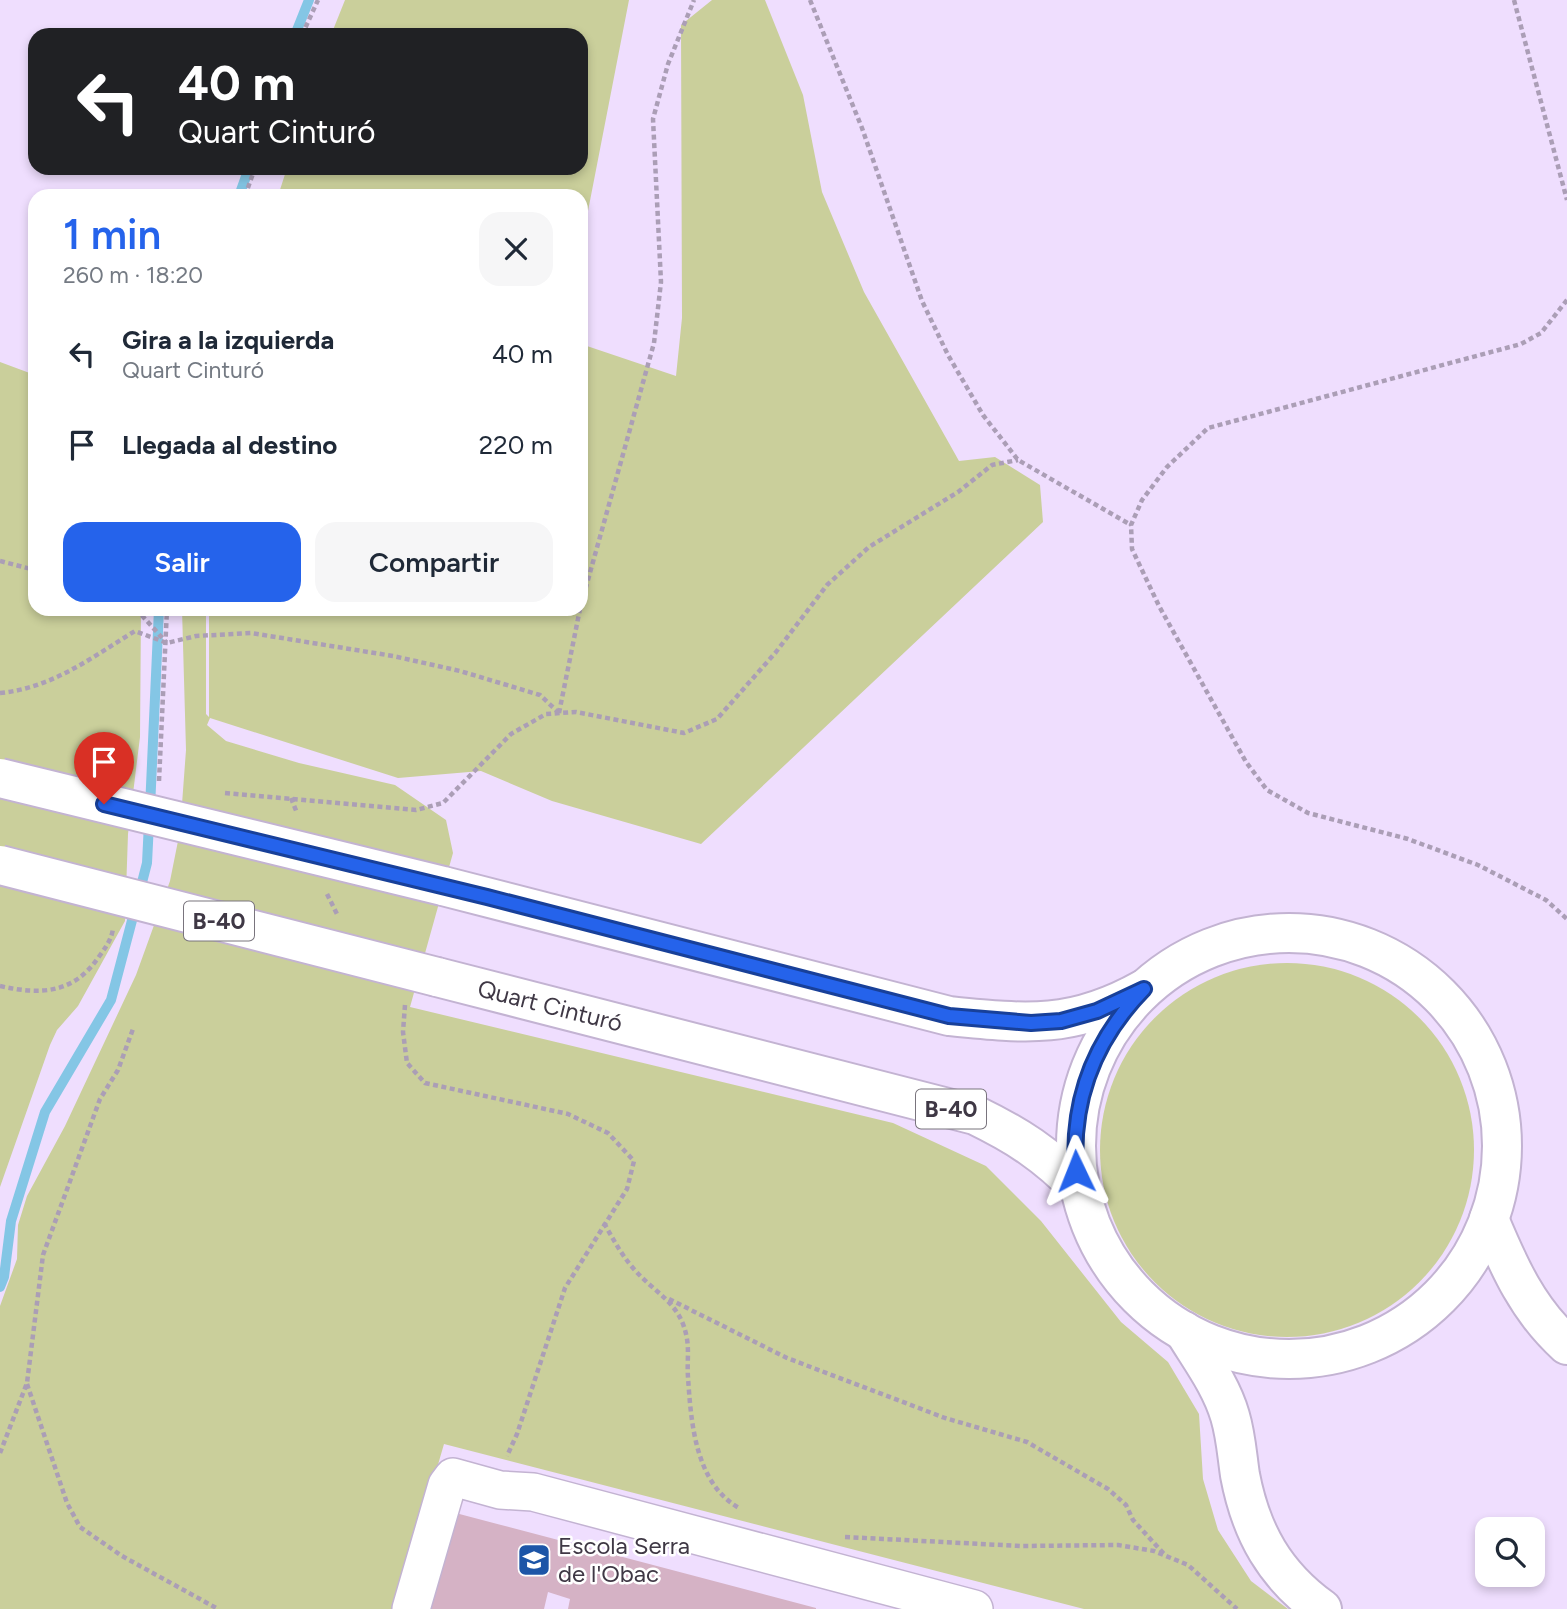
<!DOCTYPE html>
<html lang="es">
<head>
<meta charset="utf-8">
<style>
  :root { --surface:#fff; --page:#f6f6f7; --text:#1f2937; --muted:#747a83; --accent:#2563eb }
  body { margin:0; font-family:Figtree,sans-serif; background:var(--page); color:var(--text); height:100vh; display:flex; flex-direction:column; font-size:26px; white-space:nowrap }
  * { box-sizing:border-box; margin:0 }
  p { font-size:23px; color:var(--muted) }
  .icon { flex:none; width:38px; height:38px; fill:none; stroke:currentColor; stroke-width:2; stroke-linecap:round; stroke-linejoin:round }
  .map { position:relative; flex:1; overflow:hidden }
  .sheet { position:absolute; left:28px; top:189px; width:560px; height:427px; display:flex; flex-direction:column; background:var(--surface); border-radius:21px; box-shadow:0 4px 10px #0003 }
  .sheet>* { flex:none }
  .top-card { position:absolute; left:28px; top:28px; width:560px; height:147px; border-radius:21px; box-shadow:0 4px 10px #0003; background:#202124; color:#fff; overflow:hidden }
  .buttons { position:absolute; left:1475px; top:1517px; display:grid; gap:14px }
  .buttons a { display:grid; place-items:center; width:70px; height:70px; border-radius:14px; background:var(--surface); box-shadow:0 4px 10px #0003; font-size:35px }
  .pin { position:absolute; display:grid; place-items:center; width:60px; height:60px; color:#fff; margin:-72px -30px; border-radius:50% 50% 50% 0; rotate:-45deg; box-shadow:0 0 7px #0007 }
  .pin .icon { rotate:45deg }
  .me { position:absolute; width:77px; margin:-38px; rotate:358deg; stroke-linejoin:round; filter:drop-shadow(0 0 5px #0008) }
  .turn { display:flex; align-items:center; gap:24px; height:147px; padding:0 35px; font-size:32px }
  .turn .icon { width:91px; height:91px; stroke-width:2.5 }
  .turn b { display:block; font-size:49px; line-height:60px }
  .round { display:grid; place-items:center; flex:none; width:74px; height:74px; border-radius:21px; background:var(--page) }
  .headline { display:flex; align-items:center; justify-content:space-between; height:119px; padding:0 35px }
  h1 { font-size:42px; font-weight:600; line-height:52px; color:var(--accent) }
  .button { display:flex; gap:14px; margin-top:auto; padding:14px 35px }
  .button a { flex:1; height:80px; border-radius:21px; background:var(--accent); color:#fff; font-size:28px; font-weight:600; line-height:80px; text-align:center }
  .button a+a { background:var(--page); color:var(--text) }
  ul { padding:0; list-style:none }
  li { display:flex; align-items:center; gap:21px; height:91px; padding:0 35px }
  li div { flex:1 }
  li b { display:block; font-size:26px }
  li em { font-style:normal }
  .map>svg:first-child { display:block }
  .green { fill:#cacf9b }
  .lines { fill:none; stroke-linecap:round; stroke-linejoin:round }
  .stream { stroke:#84c6e5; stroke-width:10 }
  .building { fill:#d5b2c5 }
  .street-casing { stroke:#c3b3d2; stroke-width:40 }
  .secondary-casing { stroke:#c3b3d2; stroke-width:42 }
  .highway-casing { stroke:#c3b3d2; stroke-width:42 }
  .path { stroke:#ab9eb6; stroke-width:4.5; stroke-dasharray:5 3.5; stroke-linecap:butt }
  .street { stroke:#fff; stroke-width:37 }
  .secondary { stroke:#fff; stroke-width:38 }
  .highway { stroke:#fff; stroke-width:38 }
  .highway-bridge-casing { stroke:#c3b3d2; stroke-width:42; stroke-linecap:butt }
  .highway-bridge { stroke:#fff; stroke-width:38 }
  .route-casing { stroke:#184099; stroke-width:18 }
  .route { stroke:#2563eb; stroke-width:12 }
  .labels { text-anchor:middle; stroke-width:5; stroke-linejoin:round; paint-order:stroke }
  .shield { fill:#fff; stroke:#79747d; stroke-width:2 }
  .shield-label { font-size:23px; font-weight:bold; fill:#3f3845 }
  .street-label { font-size:24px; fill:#3f3845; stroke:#fff }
  .poi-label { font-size:24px; fill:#3f3845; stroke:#fff; text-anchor:start }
</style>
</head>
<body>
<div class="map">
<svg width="1567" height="1609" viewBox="0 0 1567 1609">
  <rect width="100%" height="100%" fill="#efdefe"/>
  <!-- green -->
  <g class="green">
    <polygon points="345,0 629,0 581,247 581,196 278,196 287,168 581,168 581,35 331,35"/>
    <polygon points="712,0 765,0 803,95 822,192 864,292 959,461 995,457 1040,485 1043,522 701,844 552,801 481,771 398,778 210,718 207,725 226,741 299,763 395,785 446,820 453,853 410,1007 893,1123 986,1166 1041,1221 1121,1322 1168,1362 1199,1414 1203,1479 1218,1530 1251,1581 1288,1609 1084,1609 444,1444 396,1609 0,1609 0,1306 17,1259 18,1225 27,1196 65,1126 136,975 170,881 180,831 186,750 182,609 206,609 206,714 209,717 209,609 581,609 581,344 676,376 682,318 681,25"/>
    <polygon points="0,362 35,375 35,609 141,609 140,737 128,834 125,921 78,1006 57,1030 50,1045 0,1187"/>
    <circle cx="1287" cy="1150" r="187"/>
  </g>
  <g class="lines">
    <!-- stream -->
    <g class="stream">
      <polyline points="295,35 309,0"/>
      <polyline points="239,196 249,168"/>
      <polyline points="150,808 159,609"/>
      <polyline points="139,894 147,863 149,823"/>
      <polyline points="0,1287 4,1277 11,1221 45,1112 111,1000 135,909"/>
    </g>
  </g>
  <!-- building -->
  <polygon class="building" points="448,1511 816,1608 816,1609 568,1609 570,1599 548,1592 544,1609 420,1609"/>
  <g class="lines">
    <defs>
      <polyline id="street" points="411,1609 447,1485 453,1477 500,1490 533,1492 974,1609"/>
      <g id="secondary">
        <circle cx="1289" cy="1146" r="213"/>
        <path d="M 1489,1219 C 1509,1267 1528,1310 1567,1345"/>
        <path d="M 1184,1331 C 1201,1359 1221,1385 1230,1416 C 1236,1436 1237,1455 1240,1475 C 1251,1533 1275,1575 1322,1609"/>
      </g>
      <g id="highway">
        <path d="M 443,886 L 949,1016 C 1027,1024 1073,1029 1144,989"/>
        <path d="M 437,977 L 975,1115 C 1018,1136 1046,1154 1080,1189"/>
      </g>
    </defs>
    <!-- street casing -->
    <use href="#street" class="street-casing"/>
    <!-- secondary casing -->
    <use href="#secondary" class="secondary-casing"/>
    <!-- highway casing -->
    <use href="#highway" class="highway-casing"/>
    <!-- path -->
    <g class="path">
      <polyline points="810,0 862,128 922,301 948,355 983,415 1018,460 1131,525"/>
      <polyline points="1514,0 1567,200"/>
      <polyline points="302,35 318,0"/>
      <polyline points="245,196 255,168"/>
      <polyline points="1567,300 1541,333 1521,344 1208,428 1167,467 1142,500 1131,525 1132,549 1159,606 1246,762 1267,790 1308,813 1408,839 1478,865 1546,900 1567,919"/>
      <polyline points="0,561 35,570"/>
      <polyline points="581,605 654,343 661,282 653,119 668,64 694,0"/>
      <polyline points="136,609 166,642"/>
      <path d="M 0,693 C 52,688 91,658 135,631 L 167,643 L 196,636 L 251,633 L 393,656 L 460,671 L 540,695 L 559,713"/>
      <polyline points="559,713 580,609"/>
      <polyline points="159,781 167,609"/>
      <polyline points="225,793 416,810 443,803 511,734 546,714 576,712 684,733 717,719 776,652 827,585 869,547 958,492 992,465 1018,460"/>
      <polyline points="291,798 297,813"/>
      <polyline points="327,894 337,914"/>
      <path d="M 0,986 C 40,995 73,994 98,958 C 105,948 111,941 113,929"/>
      <polyline points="405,1005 403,1032 407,1063 425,1083 568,1114 608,1133 634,1161 627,1189 565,1288 517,1434 507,1456"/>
      <path d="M 604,1223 C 613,1239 621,1254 633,1268 C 655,1294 681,1302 687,1339 C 689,1351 687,1365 688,1377 C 691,1422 695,1483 739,1508"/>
      <polyline points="669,1299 787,1358 945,1418 1027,1442 1108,1489 1126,1505 1133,1520 1165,1555"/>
      <polyline points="27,1384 67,1503 80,1527 122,1556 218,1609"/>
      <polyline points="0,1453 27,1383 43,1255 100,1099 118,1070 133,1029"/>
      <polyline points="845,1537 1021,1546 1118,1545 1154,1551 1188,1565 1237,1609"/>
    </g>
    <!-- street -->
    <use href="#street" class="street"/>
    <!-- secondary -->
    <use href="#secondary" class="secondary"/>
    <!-- highway -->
    <use href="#highway" class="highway"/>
    <defs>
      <g id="highway-bridge">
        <polyline points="0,778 443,886"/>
        <polyline points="0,865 437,977"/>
      </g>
    </defs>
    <!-- highway-bridge casing -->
    <use href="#highway-bridge" class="highway-bridge-casing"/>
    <!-- highway-bridge -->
    <use href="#highway-bridge" class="highway-bridge"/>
  </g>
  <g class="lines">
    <defs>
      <path id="route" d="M 104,804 L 487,897 L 949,1016 L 1031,1023 L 1061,1021 L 1097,1011 L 1144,989 C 1094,1040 1071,1100 1076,1171"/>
    </defs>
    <!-- route casing -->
    <use href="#route" class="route-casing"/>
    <!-- route -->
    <use href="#route" class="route"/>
  </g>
  <!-- icons -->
  <defs>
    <symbol id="school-square" viewBox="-11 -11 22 22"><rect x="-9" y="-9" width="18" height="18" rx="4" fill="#1d55a7" stroke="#fff"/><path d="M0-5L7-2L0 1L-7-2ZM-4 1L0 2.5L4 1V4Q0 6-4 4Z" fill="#fff"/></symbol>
  </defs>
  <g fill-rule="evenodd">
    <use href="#school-square" x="515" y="1541" width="38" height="38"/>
  </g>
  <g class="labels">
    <!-- shield labels -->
    <g class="shield">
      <rect x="184" y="901.5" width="70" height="39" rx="5"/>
      <rect x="916" y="1089.5" width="70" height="39" rx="5"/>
    </g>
    <g class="shield-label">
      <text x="219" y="929">B-40</text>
      <text x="951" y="1117">B-40</text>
    </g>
    <!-- street labels -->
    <g class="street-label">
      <text transform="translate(550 1006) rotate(14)" y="8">Quart Cinturó</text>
    </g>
    <!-- poi labels -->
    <g class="poi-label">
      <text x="558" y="1554">Escola Serra<tspan x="558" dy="28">de l'Obac</tspan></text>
    </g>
  </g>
</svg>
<div class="buttons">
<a><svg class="icon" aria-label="search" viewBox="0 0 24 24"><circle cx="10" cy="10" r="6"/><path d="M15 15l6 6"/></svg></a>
</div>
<div class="pin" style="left:104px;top:804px;background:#d93025"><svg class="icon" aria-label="arrive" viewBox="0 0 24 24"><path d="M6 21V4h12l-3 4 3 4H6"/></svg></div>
<svg class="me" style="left:1076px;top:1171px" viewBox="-20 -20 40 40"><path d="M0-17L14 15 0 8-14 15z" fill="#2563eb" stroke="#fff" stroke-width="4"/></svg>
<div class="top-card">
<div class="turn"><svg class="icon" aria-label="left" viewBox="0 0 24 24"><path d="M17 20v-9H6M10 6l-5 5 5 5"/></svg><div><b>40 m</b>Quart Cinturó</div></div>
</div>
<section class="sheet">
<div class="headline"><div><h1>1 min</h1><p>260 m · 18:20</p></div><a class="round"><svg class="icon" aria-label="close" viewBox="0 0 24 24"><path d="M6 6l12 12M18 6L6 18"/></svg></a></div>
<ul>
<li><svg class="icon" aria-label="left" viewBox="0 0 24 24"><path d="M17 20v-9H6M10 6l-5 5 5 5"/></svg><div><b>Gira a la izquierda</b><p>Quart Cinturó</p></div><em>40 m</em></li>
<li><svg class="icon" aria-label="arrive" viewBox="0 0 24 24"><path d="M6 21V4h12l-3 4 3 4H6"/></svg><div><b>Llegada al destino</b></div><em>220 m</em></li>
</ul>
<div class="button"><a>Salir</a><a>Compartir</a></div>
</section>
</div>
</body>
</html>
